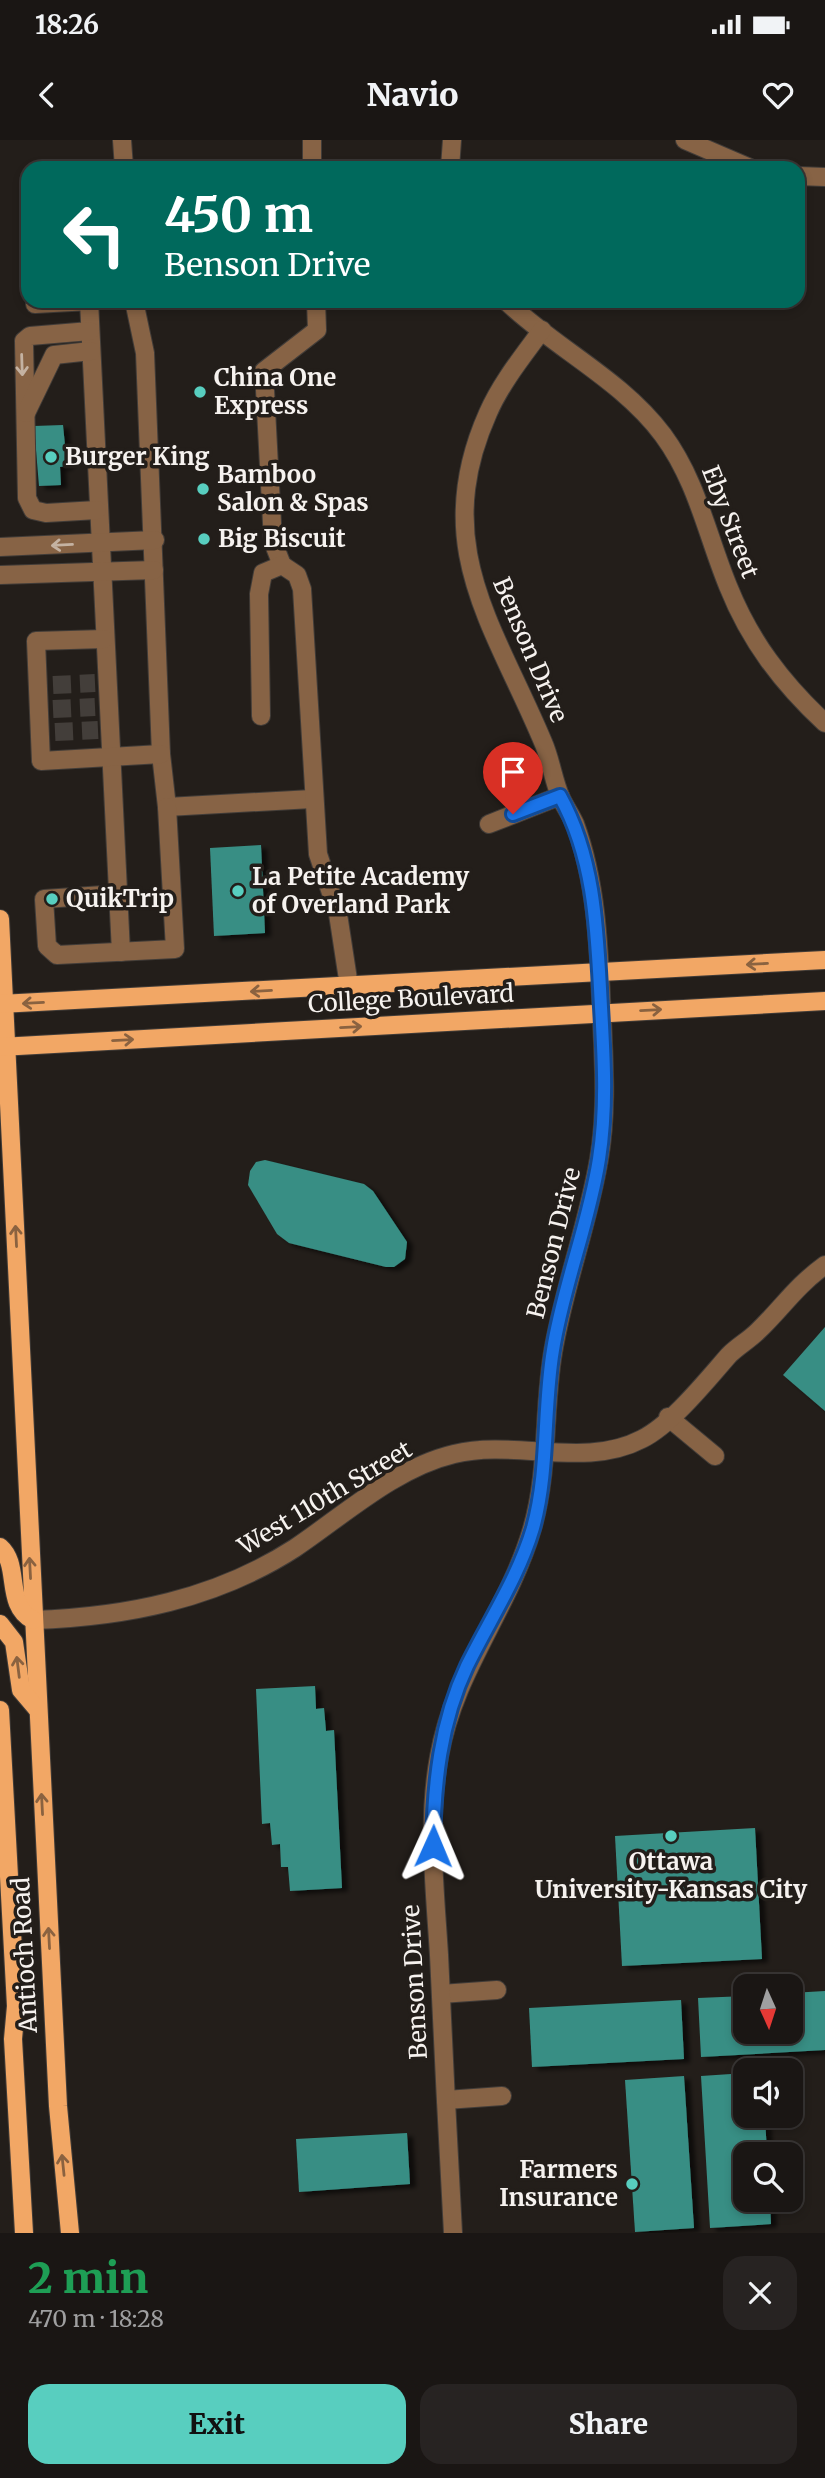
<!DOCTYPE html>
<html lang="en">
<head>
<meta charset="utf-8">
<style>
  :root { --surface:#1a1614; --page:#272322; --text:#f1f3f6; --muted:#9f9fa0; --line:#383534; --accent:#58cebf }
  body { margin:0; font-family:Merriweather,serif; background:var(--page); color:var(--text); height:100vh; display:flex; flex-direction:column; font-size:26px; white-space:nowrap }
  * { box-sizing:border-box; margin:0 }
  p { font-size:23px; color:var(--muted) }
  .icon { flex:none; width:38px; height:38px; fill:none; stroke:currentColor; stroke-width:2; stroke-linecap:round; stroke-linejoin:round }
  .map { position:relative; height:2093px; overflow:hidden }
  .details { display:flex; flex-direction:column; background:var(--surface); flex:1 }
  .details>* { flex:none }
  .top-card { position:absolute; left:21px; top:21px; width:784px; height:147px; border-radius:21px; box-shadow:0 4px 10px #0003,0 0 0 2px var(--line); background:#00695c; color:#fff; overflow:hidden }
  .needle { width:46px; rotate:177deg }
  .controls { position:absolute; left:733px; top:1834px; display:grid; gap:14px }
  .controls a { display:grid; place-items:center; width:70px; height:70px; border-radius:14px; background:var(--surface); box-shadow:0 4px 10px #0003,0 0 0 2px var(--line); font-size:35px }
  .pin { position:absolute; display:grid; place-items:center; width:60px; height:60px; color:#fff; margin:-72px -30px; border-radius:50% 50% 50% 0; rotate:-45deg; box-shadow:0 0 7px #0007 }
  .pin .icon { rotate:45deg }
  .me { position:absolute; width:77px; margin:-38px; rotate:1deg; stroke-linejoin:round; filter:drop-shadow(0 0 5px #0008) }
  .turn { display:flex; align-items:center; gap:24px; height:147px; padding:0 28px; font-size:32px }
  .turn .icon { width:91px; height:91px; stroke-width:2.5 }
  .turn b { display:block; font-size:49px; line-height:60px }
  .round { display:grid; place-items:center; flex:none; width:74px; height:74px; border-radius:21px; background:var(--page) }
  .overview { display:flex; align-items:center; justify-content:space-between; height:119px; padding:0 28px }
  h1 { font-size:42px; font-weight:800; line-height:52px; color:#1e9e55 }
  .button { display:flex; gap:14px; margin-top:auto; padding:14px 28px }
  .button a { flex:1; height:80px; border-radius:21px; background:var(--accent); color:#111; font-size:28px; font-weight:800; line-height:80px; text-align:center }
  .button a+a { background:var(--page); color:var(--text) }
  .status { display:flex; justify-content:space-between; align-items:center; height:49px; padding:0 35px; background:var(--surface); direction:ltr }
  .status svg { height:19px; fill:currentColor }
  header { display:flex; justify-content:space-between; align-items:center; height:91px; padding:0 28px; background:var(--surface); font-size:32px; font-weight:800 }
  .map>svg:first-child { display:block }
  .building { fill:#398e84; filter:url(#shadow) }
  .lines { fill:none; stroke-linecap:round; stroke-linejoin:round }
  .minor-tunnel { stroke:#433e3a; stroke-width:18; stroke-dasharray:18 9; stroke-linecap:butt }
  .minor-casing { stroke:#413c38; stroke-width:20 }
  .major-casing { stroke:#413c38; stroke-width:20 }
  .minor { stroke:#876345; stroke-width:18 }
  .major { stroke:#f2a765; stroke-width:18 }
  .oneway { stroke:#c4b2a2 }
  .oneway2 { stroke:#8a6240 }
  .route-casing { stroke:#114b97; stroke-width:18 }
  .route { stroke:#1a73e8; stroke-width:12 }
  .poi-dot { fill:#58cebf; stroke:#231e1a; stroke-width:2.5 }
  .labels { text-anchor:middle; stroke-width:7; stroke-linejoin:round; paint-order:stroke }
  .poi-label { font-size:24px; font-weight:bold; fill:#f6f2ef; stroke:#231e1a; text-anchor:start }
  .street-label { font-size:24px; fill:#f6f2ef; stroke:#231e1a }
</style>
</head>
<body>
<div class="status"><b>18:26</b><svg viewBox="0 0 49 12"><path d="M0 12V9h3v3zM5 12V6h3v6zM10 12V3h3v9zM15 12V0h3v12zM26 1h20v11H26zM47 4h2v5h-2z"/></svg></div>
<header><svg class="icon" aria-label="back" viewBox="0 0 24 24"><path d="M15 5l-7 7 7 7"/></svg>Navio<svg class="icon" aria-label="heart" viewBox="0 0 24 24"><path d="M12 20l-8-8c-3-5 5-10 8-4 3-6 11-1 8 4z"/></svg></header>
<div class="map">
<svg width="825" height="2093" viewBox="0 0 825 2093">
  <defs>
    <filter id="shadow"><feDropShadow dx="6" dy="3.5" stdDeviation="2" flood-color="#0009"/></filter>
  </defs>
  <rect width="100%" height="100%" fill="#231e1a"/>
  <!-- building -->
  <g class="building">
    <polygon points="63,285 67,326 60,327 61,345 39,346 34,286"/>
    <polygon points="261,705 265,793 214,796 210,708"/>
    <polygon points="265,1020 364,1044 373,1051 407,1102 405,1119 394,1127 386,1127 289,1103 277,1094 248,1045 250,1031 256,1022"/>
    <polygon points="825,1187 825,1271 783,1235"/>
    <polygon points="315,1546 316,1569 324,1568 326,1591 334,1590 342,1748 290,1751 288,1727 281,1727 280,1704 272,1705 270,1683 262,1684 256,1549"/>
    <polygon points="755,1688 762,1819 622,1826 615,1696"/>
    <polygon points="825,1851 825,1910 701,1917 698,1858 746,1856 746,1892 791,1892 791,1853"/>
    <polygon points="681,1860 684,1919 532,1927 529,1868"/>
    <polygon points="746,1933 746,1976 765,1976 767,2014 746,2014 746,2060 770,2060 771,2084 710,2088 701,1936"/>
    <polygon points="684,1936 694,2088 635,2092 625,1940"/>
    <polygon points="407,1993 410,2044 299,2052 296,1999"/>
  </g>
  <g class="lines">
    <!-- minor-tunnel -->
    <g class="minor-tunnel">
      <polyline points="53,545 95,543"/>
      <polyline points="53,569 95,567"/>
      <polyline points="55,592 98,590"/>
    </g>
    <defs>
      <g id="minor">
        <polyline points="122,0 124,28"/>
        <polyline points="312,0 312,28"/>
        <polyline points="685,0 750,28"/>
        <polyline points="450,28 452,0"/>
        <polyline points="798,36 825,37"/>
        <polyline points="89,161 121,812"/>
        <polyline points="134,161 145,213 161,614 167,667 312,659"/>
        <path d="M 506,161 C 556,209 621,239 663,295 C 697,341 707,395 728,446 C 750,501 782,543 825,583"/>
        <polyline points="35,164 90,161"/>
        <polyline points="90,191 30,196 24,201 27,358 33,370 46,373 97,370"/>
        <polyline points="26,273 54,215 91,211"/>
        <polyline points="0,407 155,400"/>
        <polyline points="282,425 273,402 264,231 317,190 316,161"/>
        <polyline points="0,435 154,430"/>
        <polyline points="104,499 36,501 41,621 161,614"/>
        <polyline points="261,576 259,454 263,433 282,425 297,435 302,449 318,714 338,774 349,846"/>
        <polyline points="489,684 560,656"/>
        <polyline points="118,754 44,759 47,806 57,815 175,809 167,667"/>
        <polyline points="668,1277 715,1316"/>
        <path d="M 33,1480 C 126,1477 216,1459 295,1408 C 344,1375 395,1328 454,1314 C 515,1299 585,1329 642,1299 C 672,1284 707,1240 729,1215 C 738,1206 749,1200 758,1191 C 783,1167 795,1147 825,1125"/>
        <polyline points="441,1854 497,1850"/>
        <polyline points="446,1960 502,1956"/>
        <path d="M 453,2093 C 448,2000 443,1908 439,1815 C 435,1750 427,1682 439,1617 C 454,1531 508,1471 532,1389 C 549,1331 543,1271 553,1212 C 564,1147 588,1084 599,1019 C 607,972 604,927 602,880 C 599,815 598,747 575,684 C 571,675 565,667 561,658 C 553,640 551,620 543,602 C 494,485 429,405 488,273 C 501,243 523,216 542,190"/>
      </g>
      <g id="major">
        <polyline points="0,779 58,1966 70,2093"/>
        <polyline points="0,864 825,820"/>
        <polyline points="0,907 825,861"/>
        <path d="M 0,1407 C 21,1425 4,1465 33,1480"/>
        <polyline points="0,1484 14,1502 21,1550 38,1570"/>
        <polyline points="0,1570 16,1866 13,1899 24,2093"/>
      </g>
    </defs>
    <!-- minor casing -->
    <use href="#minor" class="minor-casing"/>
    <!-- major casing -->
    <use href="#major" class="major-casing"/>
    <!-- minor -->
    <use href="#minor" class="minor"/>
    <!-- major -->
    <use href="#major" class="major"/>
  </g>
  <!-- one-way arrows -->
  <defs><path id="oneway-shaft" d="M-6 0H5M1.5-3L5.5 0L1.5 3" fill="none" stroke-width="1.6" stroke-linecap="round" stroke-linejoin="round" transform="scale(1.75)"/></defs>
  <g class="oneway">
    <use href="#oneway-shaft" transform="translate(22 225) rotate(88)"/>
    <use href="#oneway-shaft" transform="translate(62 405) rotate(177)"/>
  </g>
  <g class="oneway2">
    <use href="#oneway-shaft" transform="translate(757 824) rotate(177)"/>
    <use href="#oneway-shaft" transform="translate(261 851) rotate(177)"/>
    <use href="#oneway-shaft" transform="translate(33 863) rotate(177)"/>
    <use href="#oneway-shaft" transform="translate(651 870) rotate(-3)"/>
    <use href="#oneway-shaft" transform="translate(351 887) rotate(-3)"/>
    <use href="#oneway-shaft" transform="translate(123 900) rotate(-3)"/>
    <use href="#oneway-shaft" transform="translate(16 1096) rotate(-93)"/>
    <use href="#oneway-shaft" transform="translate(30 1428) rotate(-93)"/>
    <use href="#oneway-shaft" transform="translate(18 1527) rotate(-97)"/>
    <use href="#oneway-shaft" transform="translate(42 1664) rotate(-93)"/>
    <use href="#oneway-shaft" transform="translate(49 1798) rotate(-93)"/>
    <use href="#oneway-shaft" transform="translate(63 2025) rotate(-96)"/>
  </g>
  <g class="lines">
    <defs>
      <path id="route" d="M 433,1706 C 434,1644 440,1583 467,1526 C 490,1479 518,1438 533,1388 C 549,1330 543,1269 553,1210 C 563,1146 589,1084 599,1019 C 607,968 604,919 601,867 C 597,795 596,721 560,656 L 513,674"/>
    </defs>
    <!-- route casing -->
    <use href="#route" class="route-casing"/>
    <!-- route -->
    <use href="#route" class="route"/>
  </g>
  <!-- markers -->
  <g class="poi-dot">
    <circle cx="200" cy="252" r="7"/>
    <circle cx="51" cy="317" r="7"/>
    <circle cx="203" cy="349" r="7"/>
    <circle cx="204" cy="399" r="7"/>
    <circle cx="238" cy="751" r="7"/>
    <circle cx="52" cy="759" r="7"/>
    <circle cx="671" cy="1696" r="7"/>
    <circle cx="632" cy="2044" r="7"/>
  </g>
  <g class="labels">
    <!-- poi labels -->
    <g class="poi-label">
      <text x="214" y="246">China One<tspan x="214" dy="28">Express</tspan></text>
      <text x="65" y="325">Burger King</text>
      <text x="217" y="343">Bamboo<tspan x="217" dy="28">Salon &amp; Spas</tspan></text>
      <text x="218" y="407">Big Biscuit</text>
      <text x="252" y="745">La Petite Academy<tspan x="252" dy="28">of Overland Park</tspan></text>
      <text x="66" y="767">QuikTrip</text>
      <text x="671" y="1730" text-anchor="middle">Ottawa<tspan x="671" dy="28">University-Kansas City</tspan></text>
      <text x="618" y="2038" text-anchor="end">Farmers<tspan x="618" dy="28">Insurance</tspan></text>
    </g>
    <!-- street labels -->
    <g class="street-label">
      <text transform="translate(730 382) rotate(69)" y="8">Eby Street</text>
      <text transform="translate(530 510) rotate(67)" y="8">Benson Drive</text>
      <text transform="translate(411 859) rotate(-3)" y="8">College Boulevard</text>
      <text transform="translate(554 1103) rotate(-76)" y="8">Benson Drive</text>
      <text transform="translate(325 1358) rotate(-31)" y="8">West 110th Street</text>
      <text transform="translate(25 1815) rotate(-93)" y="8">Antioch Road</text>
      <text transform="translate(415 1842) rotate(-93)" y="8">Benson Drive</text>
    </g>
  </g>
</svg>
<div class="controls">
<a><svg class="needle" viewBox="-14 -14 28 28"><path d="M0-13l5 13h-10z" fill="#e53935"/><path d="M0 13l5-13h-10z" fill="#9f9fa0"/></svg></a>
<a><svg class="icon" aria-label="sound" viewBox="0 0 24 24"><path d="M4 9h4l5-4v14l-5-4H4zM17 9q2 3 0 6"/></svg></a>
<a><svg class="icon" aria-label="search" viewBox="0 0 24 24"><circle cx="10" cy="10" r="6"/><path d="M15 15l6 6"/></svg></a>
</div>
<div class="pin" style="left:513px;top:674px;background:#d93025"><svg class="icon" aria-label="arrive" viewBox="0 0 24 24"><path d="M6 21V4h12l-3 4 3 4H6"/></svg></div>
<svg class="me" style="left:433px;top:1706px" viewBox="-20 -20 40 40"><path d="M0-17L14 15 0 8-14 15z" fill="#1a73e8" stroke="#fff" stroke-width="4"/></svg>
<div class="top-card">
<div class="turn"><svg class="icon" aria-label="left" viewBox="0 0 24 24"><path d="M17 20v-9H6M10 6l-5 5 5 5"/></svg><div><b>450 m</b>Benson Drive</div></div>
</div>
</div>
<section class="details">
<div class="overview"><div><h1>2 min</h1><p>470 m · 18:28</p></div><a class="round"><svg class="icon" aria-label="close" viewBox="0 0 24 24"><path d="M6 6l12 12M18 6L6 18"/></svg></a></div>
<div class="button"><a>Exit</a><a>Share</a></div>
</section>
</body>
</html>
